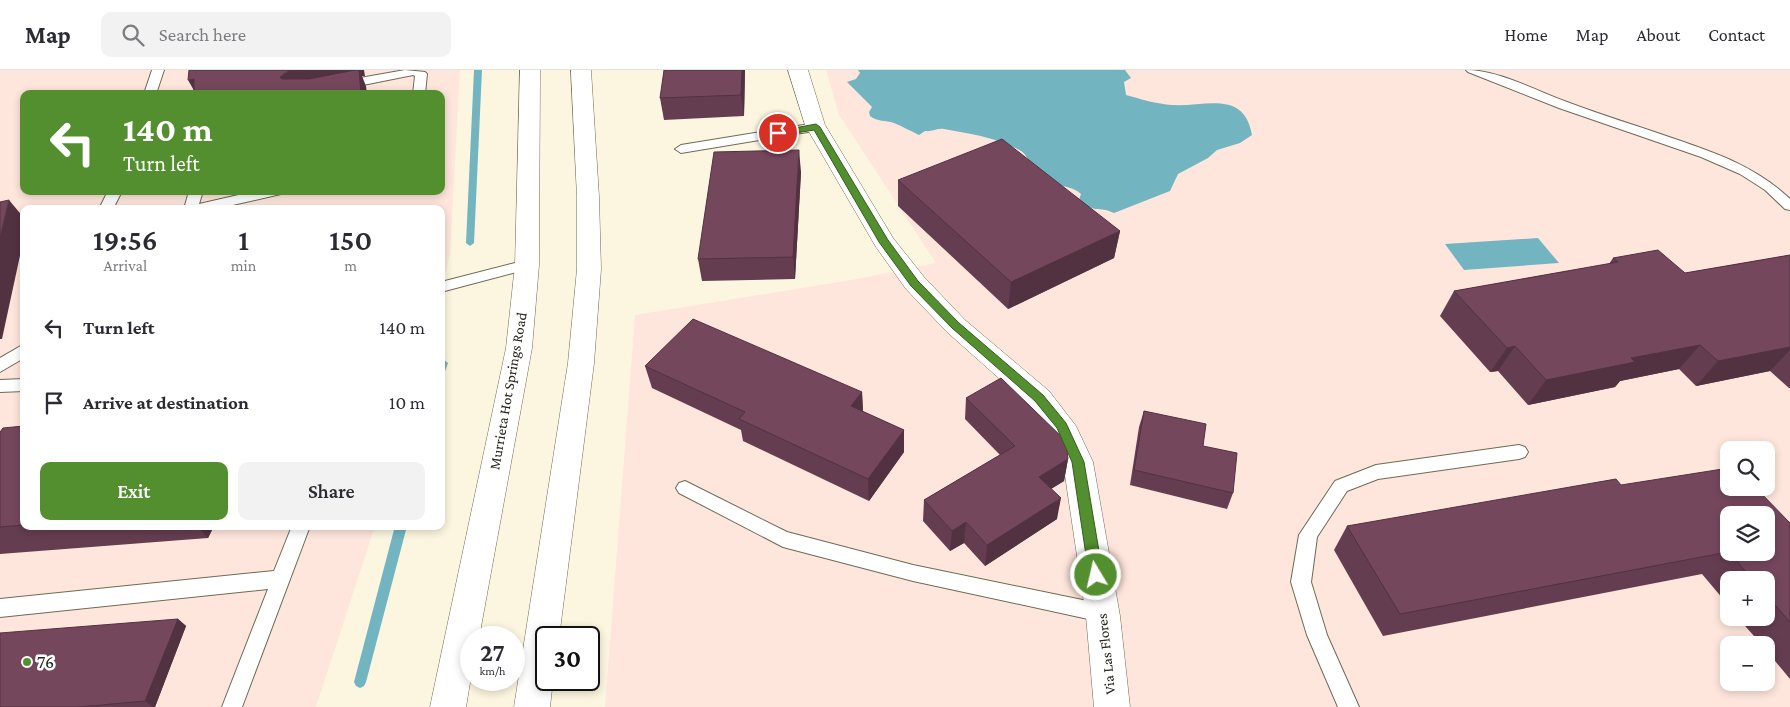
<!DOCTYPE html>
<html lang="en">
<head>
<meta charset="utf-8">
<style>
  :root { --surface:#fff; --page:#f2f2f3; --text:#2b2b33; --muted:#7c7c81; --line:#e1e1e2; --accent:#538f2f }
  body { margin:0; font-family:"Crimson Pro",serif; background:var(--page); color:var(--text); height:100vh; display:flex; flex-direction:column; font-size:19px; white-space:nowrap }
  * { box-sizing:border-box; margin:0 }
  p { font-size:16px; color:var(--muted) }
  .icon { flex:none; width:28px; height:28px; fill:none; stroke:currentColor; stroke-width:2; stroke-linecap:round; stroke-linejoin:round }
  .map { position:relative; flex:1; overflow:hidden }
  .panel { position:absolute; left:20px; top:135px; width:425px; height:325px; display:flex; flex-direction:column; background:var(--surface); border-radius:10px; box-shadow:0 2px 8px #0003 }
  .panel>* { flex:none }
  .banner { position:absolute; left:20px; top:20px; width:425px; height:105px; border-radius:10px; box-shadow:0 2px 8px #0003; background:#538f2f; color:#fff; overflow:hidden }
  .controls { position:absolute; left:1720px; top:371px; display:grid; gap:10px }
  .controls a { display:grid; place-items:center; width:55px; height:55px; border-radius:10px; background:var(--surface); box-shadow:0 2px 8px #0003; font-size:25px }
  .speed { position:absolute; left:460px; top:556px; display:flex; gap:10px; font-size:25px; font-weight:700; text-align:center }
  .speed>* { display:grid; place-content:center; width:65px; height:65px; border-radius:50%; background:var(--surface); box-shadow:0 2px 8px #0003; line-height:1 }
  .speed small { font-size:12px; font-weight:400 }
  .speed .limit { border:2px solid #111; border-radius:8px; background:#fff; color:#111 }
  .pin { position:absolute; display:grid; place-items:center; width:42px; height:42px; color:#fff; margin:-21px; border:2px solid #fff; border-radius:50%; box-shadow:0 1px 5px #0007 }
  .me { position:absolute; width:55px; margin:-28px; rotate:351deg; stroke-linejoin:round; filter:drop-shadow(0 0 4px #0008) }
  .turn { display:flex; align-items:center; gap:18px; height:105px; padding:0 20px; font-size:22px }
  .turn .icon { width:65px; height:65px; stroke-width:2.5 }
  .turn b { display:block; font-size:35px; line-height:42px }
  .eta { display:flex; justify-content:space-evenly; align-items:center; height:85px; text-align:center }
  .eta b { font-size:30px; font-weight:600; line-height:35px }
  .button { display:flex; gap:10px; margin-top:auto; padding:10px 20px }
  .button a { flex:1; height:58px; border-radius:10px; background:var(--accent); color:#fff; font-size:20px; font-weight:600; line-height:58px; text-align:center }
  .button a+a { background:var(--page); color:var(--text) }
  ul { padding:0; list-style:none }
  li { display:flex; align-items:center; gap:15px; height:75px; padding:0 20px }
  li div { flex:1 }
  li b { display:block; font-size:19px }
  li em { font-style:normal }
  header { display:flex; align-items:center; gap:30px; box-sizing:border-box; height:70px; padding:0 25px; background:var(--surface); border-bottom:1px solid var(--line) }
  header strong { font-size:24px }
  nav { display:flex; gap:28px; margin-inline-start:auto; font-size:18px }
  .search { width:350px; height:45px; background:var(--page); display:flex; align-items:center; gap:12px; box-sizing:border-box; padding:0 18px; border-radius:10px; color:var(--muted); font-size:19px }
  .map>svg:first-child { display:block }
  .commercial { fill:#fee6dc; fill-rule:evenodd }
  .water { fill:#72b4c0 }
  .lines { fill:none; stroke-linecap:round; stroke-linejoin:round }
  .stream { fill:#72b4c0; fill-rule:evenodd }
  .lane-casing { stroke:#6e6a56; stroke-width:2 }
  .street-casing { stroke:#6e6a56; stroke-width:1 }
  .primary-casing { stroke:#6e6a56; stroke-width:1 }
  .lane { fill:#fff; fill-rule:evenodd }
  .street { fill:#fff; fill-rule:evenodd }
  .primary { fill:#fff; fill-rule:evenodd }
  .wall { fill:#653d50 }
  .shaded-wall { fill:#523241 }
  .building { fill:#75475d; stroke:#523241 }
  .route { fill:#538f2f; stroke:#365d1f }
  .poi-dot { fill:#538f2f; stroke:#fff; stroke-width:2 }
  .labels { text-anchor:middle; stroke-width:5; stroke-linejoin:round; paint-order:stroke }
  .street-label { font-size:15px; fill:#27251d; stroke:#fff }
  .near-poi-label { font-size:18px; fill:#27251d; stroke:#fff; text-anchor:start }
</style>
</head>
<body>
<header>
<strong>Map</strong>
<div class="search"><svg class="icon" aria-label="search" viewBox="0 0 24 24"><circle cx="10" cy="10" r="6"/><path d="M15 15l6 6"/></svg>Search here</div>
<nav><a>Home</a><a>Map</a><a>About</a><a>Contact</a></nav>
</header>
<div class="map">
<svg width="1790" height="637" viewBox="0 0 1790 637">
  <rect width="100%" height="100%" fill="#fcf6e0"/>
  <!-- commercial -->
  <g class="commercial">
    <path d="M 0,0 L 460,0 L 450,184 L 441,220 L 441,139 L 24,139 L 24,456 L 375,456 L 316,637 L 0,637 ZM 24,24 L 441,24 L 441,121 L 24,121 Z"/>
    <path d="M 826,0 L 1790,0 L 1790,637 L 605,637 L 635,245 L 857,209 L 936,193 L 839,45 ZM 1729,380 L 1766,380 L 1766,418 L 1729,418 ZM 1729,445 L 1766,445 L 1766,482 L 1729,482 ZM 1729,510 L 1766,510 L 1766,548 L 1729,548 ZM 1729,575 L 1766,575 L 1766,612 L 1729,612 Z"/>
  </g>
  <!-- water -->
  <g class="water">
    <path d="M 858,0 L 1125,0 L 1131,8 L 1124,12 L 1126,25 C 1140,29 1157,34 1172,35 C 1205,37 1244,19 1252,65 L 1240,73 L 1217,80 L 1208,88 L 1178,104 L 1170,121 L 1114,143 C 1097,135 1097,145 1079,130 L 1081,124 C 1073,116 1057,116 1050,111 C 1045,106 1036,102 1032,96 C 1028,91 1027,85 1021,81 C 996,67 971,64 944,59 C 937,58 932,62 925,61 L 919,65 C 911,61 901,56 894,53 C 885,50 878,52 870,46 L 869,42 L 872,37 L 847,12 L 856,9 L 860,3 Z"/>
    <polygon points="1538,168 1559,193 1464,200 1445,174"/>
  </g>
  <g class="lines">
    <!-- stream -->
    <g class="stream">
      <polygon points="474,0 482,0 474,173 470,176 466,173"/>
      <polygon points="443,289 448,293 444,304 441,305 441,290"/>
      <polygon points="395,456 407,456 366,612 364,616 360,618 356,616 354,612"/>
    </g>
    <defs>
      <g id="lane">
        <polygon points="152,0 164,0 156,24 144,24"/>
        <polygon points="405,0 425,2 427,4 425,24 413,24 415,6 413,5 343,19 337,15 343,11"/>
        <path d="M 1466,0 C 1499,0 1536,21 1567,32 C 1601,45 1635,55 1669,67 C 1713,82 1756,96 1790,129 L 1790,140 L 1785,139 L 1765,120 L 1740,104 L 1701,87 L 1559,38 L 1468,2 Z"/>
        <polygon points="816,53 822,57 820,60 681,83 675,79 681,75"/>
        <polygon points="108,121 122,121 113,139 99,139"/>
        <polygon points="189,121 203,121 199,134 256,121 282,121 281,124 215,139 184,139"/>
        <polygon points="527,190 532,192 534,195 532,198 441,222 441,212"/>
        <polygon points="24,274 24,288 0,302 0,288"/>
        <polygon points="24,309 24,321 0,322 0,310"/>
        <polygon points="1519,375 1525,377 1528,382 1525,387 1519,389 1378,409 1347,421 1317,467 1311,512 1327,565 1359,637 1338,637 1307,565 1291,512 1299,465 1335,411 1376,395"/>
        <polygon points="685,411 787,462 913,495 1102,534 1109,537 1112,543 1109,549 1102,552 913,511 783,477 679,423 676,418 679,413"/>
        <polygon points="292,456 310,456 242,637 222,637 268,519 0,547 0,529 274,501"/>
      </g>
      <polygon id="street" points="788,0 808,0 825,55 893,168 924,207 965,250 1049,321 1076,356 1093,392 1120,546 1130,637 1094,637 1086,546 1063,392 1050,361 1029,335 947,262 906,219 876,177 805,55"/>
      <g id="primary">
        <polygon points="520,0 540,0 539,195 532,278 479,568 471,568 471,607 466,637 430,637 506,278 515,195"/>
        <polygon points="571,0 591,0 599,127 601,199 594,293 559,568 546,568 546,610 553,610 550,637 514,637 568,293 577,199 577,127"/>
      </g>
    </defs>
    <!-- lane casing -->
    <use href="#lane" class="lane-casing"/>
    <!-- street casing -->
    <use href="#street" class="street-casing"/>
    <!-- primary casing -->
    <use href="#primary" class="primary-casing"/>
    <!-- lane -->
    <use href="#lane" class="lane"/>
    <!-- street -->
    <use href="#street" class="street"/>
    <!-- primary -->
    <use href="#primary" class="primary"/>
  </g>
  <!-- wall -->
  <g class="wall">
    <polygon points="745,0 744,46 664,50 660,28"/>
    <polygon points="801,102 795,209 702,211 698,189"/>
    <polygon points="898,110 1120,161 1114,188 1008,239 898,136"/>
    <polygon points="1790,185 1790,318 1789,318 1770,301 1696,316 1679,299 1620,311 1615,317 1528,335 1498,301 1490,302 1440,246 1454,221 1609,194 1613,188 1685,203"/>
    <polygon points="645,296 862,322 863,342 904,360 904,382 869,431 743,371 741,360 652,318"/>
    <polygon points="966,328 1068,389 1064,411 1051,419 1057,449 985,496 964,473 950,481 923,451 924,430 1000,385 965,349"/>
    <polygon points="1144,341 1203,376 1233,423 1227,439 1130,415 1139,357"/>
    <polygon points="24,356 24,456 214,456 208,468 0,484 0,362"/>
    <polygon points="1621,415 1790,453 1790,609 1766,580 1766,575 1762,575 1738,548 1766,548 1766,510 1729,510 1729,536 1702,504 1383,566 1334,480 1347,456"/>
    <polygon points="178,549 186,556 155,637 0,637"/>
  </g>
  <!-- shaded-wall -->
  <g class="shaded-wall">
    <polygon points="295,0 364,0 365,6 362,6 366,16 367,24 289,24 280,7 288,1"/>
    <polygon points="742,0 745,0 744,46 741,25"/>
    <polygon points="194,9 196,24 188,10"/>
    <polygon points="799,80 801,102 795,209 793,187"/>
    <polygon points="9,130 24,148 24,167 2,269 0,269 0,167"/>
    <polygon points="1120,161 1114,188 1008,239 1011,212"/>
    <polygon points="1700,275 1679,299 1620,311 1615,317 1528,335 1546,310 1631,288"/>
    <polygon points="1515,276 1498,301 1490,302 1507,278"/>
    <polygon points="1790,277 1790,280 1770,301 1696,316 1718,291"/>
    <polygon points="862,322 863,344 851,336"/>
    <polygon points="904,360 904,382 869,431 868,409"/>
    <polygon points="1068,389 1064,411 1036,428 1039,407"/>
    <polygon points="1061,428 1057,449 985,496 987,475"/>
    <polygon points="966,452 964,473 950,481 952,461"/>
    <polygon points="197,456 214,456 208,468"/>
    <polygon points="178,549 186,556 155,637 153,637 145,631"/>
  </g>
  <!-- building -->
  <g class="building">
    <polygon points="189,0 295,0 288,1 280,7 282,9 309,9 355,0 359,0 361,24 194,24 194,9 188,10"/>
    <polygon points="664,0 742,0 741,25 660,28"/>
    <polygon points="1002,69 1120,161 1011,212 898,110"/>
    <polygon points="799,80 793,187 698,189 714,82"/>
    <polygon points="9,130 0,167 0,132"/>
    <polygon points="1658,180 1685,203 1790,185 1790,277 1718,291 1700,275 1631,288 1635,292 1546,310 1515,276 1507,278 1454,221 1618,192 1613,188"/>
    <polygon points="693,249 862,322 851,336 904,360 868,409 739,349 745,342 645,296"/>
    <polygon points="1001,308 1066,371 1068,389 1039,407 1061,428 987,475 966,452 952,461 924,430 1015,376 966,328"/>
    <polygon points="1144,341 1206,354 1203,376 1237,383 1233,423 1134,400"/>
    <polygon points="24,356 24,455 0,457 0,362 3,358"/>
    <polygon points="1729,398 1729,418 1756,418 1790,453 1790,552 1766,525 1766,510 1753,510 1729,482 1766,482 1766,445 1729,445 1729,482 1728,482 1400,544 1347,456 1616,409 1621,415"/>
    <polygon points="178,549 145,631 79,637 0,637 0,563"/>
  </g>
  <!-- route -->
  <polygon class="route" points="816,54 820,57 888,170 918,211 959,253 1043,325 1066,353 1084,392 1103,505 1101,509 1096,511 1091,509 1089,505 1072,392 1057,358 1035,331 952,258 911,216 879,172 814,60 778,66 773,63 778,61"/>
  <!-- markers -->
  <circle class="poi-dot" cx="27" cy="592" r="5"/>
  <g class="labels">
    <!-- street labels -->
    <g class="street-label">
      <text transform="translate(508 321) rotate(-80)" y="5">Murrieta Hot Springs Road</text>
      <text transform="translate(1106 584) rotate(-96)" y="5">Via Las Flores</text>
    </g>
    <!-- near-poi labels -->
    <g class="near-poi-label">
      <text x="37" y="598">76</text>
    </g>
  </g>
</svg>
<div class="controls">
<a><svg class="icon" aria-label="search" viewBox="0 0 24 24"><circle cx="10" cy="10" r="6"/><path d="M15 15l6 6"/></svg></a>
<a><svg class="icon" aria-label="layers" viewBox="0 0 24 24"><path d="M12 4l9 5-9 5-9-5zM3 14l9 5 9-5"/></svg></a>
<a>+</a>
<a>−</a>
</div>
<div class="speed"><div>27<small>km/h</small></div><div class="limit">30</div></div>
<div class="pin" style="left:778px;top:63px;background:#d93025"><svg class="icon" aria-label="arrive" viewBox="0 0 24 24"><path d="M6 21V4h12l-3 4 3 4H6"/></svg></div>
<svg class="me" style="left:1096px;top:505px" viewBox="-20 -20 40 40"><circle r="17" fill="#538f2f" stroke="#fff" stroke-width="3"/><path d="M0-11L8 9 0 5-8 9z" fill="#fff"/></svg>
<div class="banner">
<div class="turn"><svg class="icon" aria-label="left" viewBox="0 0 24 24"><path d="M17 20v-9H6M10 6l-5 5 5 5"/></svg><div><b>140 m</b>Turn left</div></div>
</div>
<section class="panel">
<div class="eta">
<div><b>19:56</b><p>Arrival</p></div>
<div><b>1</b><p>min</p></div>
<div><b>150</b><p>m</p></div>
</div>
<ul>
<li><svg class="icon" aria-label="left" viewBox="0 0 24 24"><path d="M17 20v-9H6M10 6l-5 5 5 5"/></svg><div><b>Turn left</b></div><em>140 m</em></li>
<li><svg class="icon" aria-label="arrive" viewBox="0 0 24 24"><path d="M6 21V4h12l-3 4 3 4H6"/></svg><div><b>Arrive at destination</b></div><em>10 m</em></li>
</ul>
<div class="button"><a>Exit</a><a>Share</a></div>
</section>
</div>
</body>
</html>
